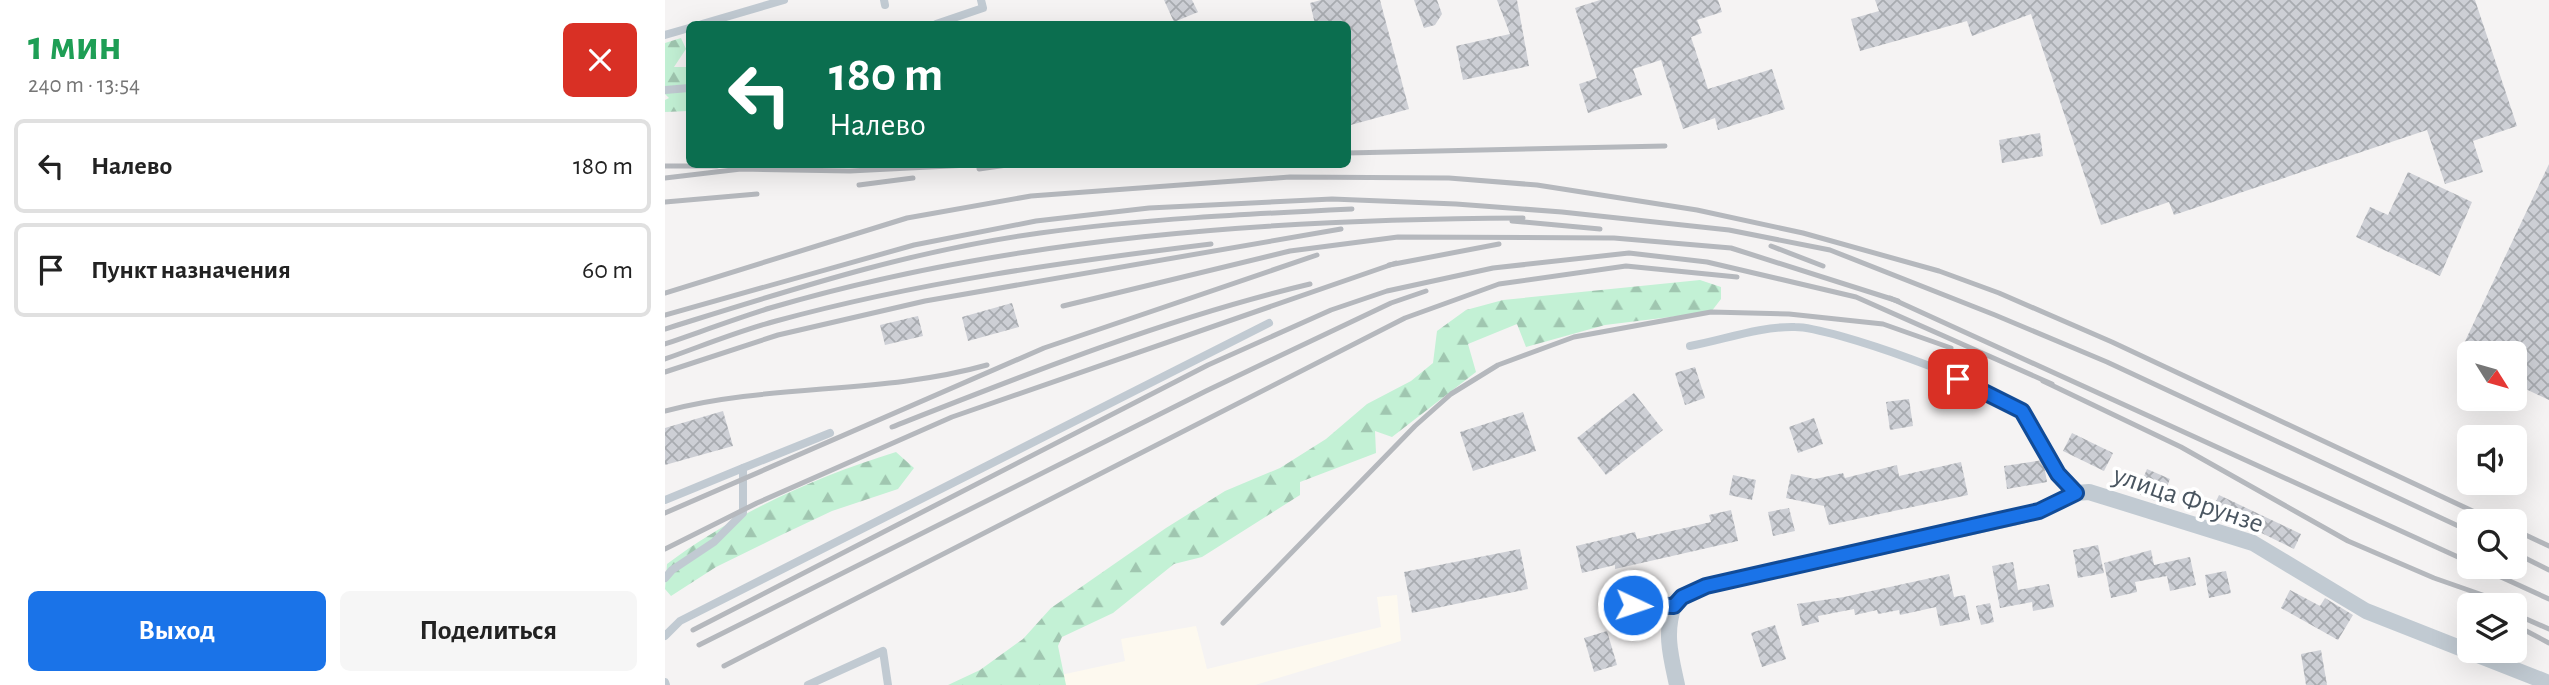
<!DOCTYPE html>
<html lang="ru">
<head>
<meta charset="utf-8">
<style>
  :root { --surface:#fff; --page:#f6f6f6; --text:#222; --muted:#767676; --line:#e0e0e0; --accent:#1a73e8 }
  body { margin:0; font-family:"Alegreya Sans",sans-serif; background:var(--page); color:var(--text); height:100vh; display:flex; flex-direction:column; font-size:26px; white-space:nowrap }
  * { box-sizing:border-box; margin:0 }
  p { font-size:23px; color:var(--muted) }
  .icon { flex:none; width:38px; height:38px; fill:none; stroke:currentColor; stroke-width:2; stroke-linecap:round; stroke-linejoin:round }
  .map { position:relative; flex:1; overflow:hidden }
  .details { display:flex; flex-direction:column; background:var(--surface); width:665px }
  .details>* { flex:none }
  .guide { position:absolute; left:21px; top:21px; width:665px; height:147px; border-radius:10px; box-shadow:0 7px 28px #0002; background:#0b6e4f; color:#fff; overflow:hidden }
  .needle { width:46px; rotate:127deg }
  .tools { position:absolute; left:1792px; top:341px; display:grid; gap:14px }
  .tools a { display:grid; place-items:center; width:70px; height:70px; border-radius:10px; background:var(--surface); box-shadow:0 7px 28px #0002; font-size:35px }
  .pin { position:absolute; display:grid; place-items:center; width:60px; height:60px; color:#fff; margin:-30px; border-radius:14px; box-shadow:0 4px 10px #0006 }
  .me { position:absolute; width:77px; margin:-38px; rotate:93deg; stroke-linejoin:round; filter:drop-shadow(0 0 5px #0008) }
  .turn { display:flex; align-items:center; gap:24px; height:147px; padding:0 28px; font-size:32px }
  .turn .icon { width:91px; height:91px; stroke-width:2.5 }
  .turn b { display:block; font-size:49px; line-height:60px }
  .round { display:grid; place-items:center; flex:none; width:74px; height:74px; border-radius:10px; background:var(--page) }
  .headline { display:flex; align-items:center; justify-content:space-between; height:119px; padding:0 28px }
  h1 { font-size:42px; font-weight:600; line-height:52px; color:#1e9e55 }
  .cta { display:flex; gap:14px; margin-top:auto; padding:14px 28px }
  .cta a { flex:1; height:80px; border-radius:10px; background:var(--accent); color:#fff; font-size:28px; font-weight:600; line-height:80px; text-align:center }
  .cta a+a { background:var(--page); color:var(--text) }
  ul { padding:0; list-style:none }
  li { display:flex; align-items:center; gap:21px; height:94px; margin:0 14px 10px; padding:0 14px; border:4px solid var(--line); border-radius:10px }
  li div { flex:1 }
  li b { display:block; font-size:26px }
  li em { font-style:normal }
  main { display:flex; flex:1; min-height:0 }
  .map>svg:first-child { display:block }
  .commercial { fill:#fdf9ef }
  .forest { fill:url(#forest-firs) }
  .building { fill:url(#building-cross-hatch) }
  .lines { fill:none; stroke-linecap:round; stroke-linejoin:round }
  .service { stroke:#c1cad2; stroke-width:8 }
  .minor { stroke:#c1cad2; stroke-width:16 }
  .rail { stroke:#b5b8bd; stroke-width:5 }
  .route-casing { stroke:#114b97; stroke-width:18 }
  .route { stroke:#1a73e8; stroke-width:12 }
  .labels { text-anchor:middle; stroke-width:7; stroke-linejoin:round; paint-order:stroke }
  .street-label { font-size:28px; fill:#4a5661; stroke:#fff }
</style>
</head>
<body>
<main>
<section class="details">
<div class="headline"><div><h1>1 мин</h1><p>240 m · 13:54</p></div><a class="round" style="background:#d93025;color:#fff"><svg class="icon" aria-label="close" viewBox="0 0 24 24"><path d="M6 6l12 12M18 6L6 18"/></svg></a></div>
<ul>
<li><svg class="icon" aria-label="left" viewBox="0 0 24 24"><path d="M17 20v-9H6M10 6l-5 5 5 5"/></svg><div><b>Налево</b></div><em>180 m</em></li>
<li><svg class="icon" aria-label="arrive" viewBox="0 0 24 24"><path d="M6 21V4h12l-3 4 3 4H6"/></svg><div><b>Пункт назначения</b></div><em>60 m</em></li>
</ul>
<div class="cta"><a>Выход</a><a>Поделиться</a></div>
</section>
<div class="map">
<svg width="1884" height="685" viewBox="0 0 1884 685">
  <defs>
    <pattern id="forest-firs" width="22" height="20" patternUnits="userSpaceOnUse" patternTransform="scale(1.75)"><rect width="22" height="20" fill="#c3f1d5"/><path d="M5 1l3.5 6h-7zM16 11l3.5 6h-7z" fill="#a0c6b0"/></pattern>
    <pattern id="building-cross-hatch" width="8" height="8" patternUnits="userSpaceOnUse" patternTransform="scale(1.75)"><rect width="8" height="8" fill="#cdcfd5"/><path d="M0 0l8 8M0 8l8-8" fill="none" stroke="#a8abb0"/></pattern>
  </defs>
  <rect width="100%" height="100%" fill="#f5f3f3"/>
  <!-- commercial -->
  <polygon class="commercial" points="732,595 736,641 590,685 350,685 460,661 456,639 531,626 542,669 716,627 712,597"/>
  <!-- forest -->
  <g class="forest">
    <polygon points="16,38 21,49 9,67 24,67 22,99 24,111 0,112 0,100 4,98 0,94 0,43"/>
    <polygon points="1035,280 1056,287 1056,299 1046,312 940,325 861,347 852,324 803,344 811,372 727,437 710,431 711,453 635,482 635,495 537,557 509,564 448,613 397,637 393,646 401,685 283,685 315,670 358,639 386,608 501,528 560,491 615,468 661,439 702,404 746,381 768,363 772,331 801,310 838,300"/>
    <path d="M 231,452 L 249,468 L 233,489 L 167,511 L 112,537 L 51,567 L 6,596 L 0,589 L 2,564 C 70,513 150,477 231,452 Z"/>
  </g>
  <!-- building -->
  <g class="building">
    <polygon points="499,0 527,0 533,12 509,22"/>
    <polygon points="656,0 715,0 744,109 682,126 682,24 650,24 645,3"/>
    <polygon points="749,0 772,0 777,14 770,25 759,28"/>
    <polygon points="832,0 852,0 864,66 798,80 791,46 845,34"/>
    <polygon points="935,0 1053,0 1057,12 1032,20 1037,33 1026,37 1043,89 1107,69 1120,109 1053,130 1050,118 1018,129 996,60 968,69 977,95 923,113 914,84 932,78 910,8"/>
    <polygon points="1210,0 1810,0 1852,126 1808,141 1818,172 1780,184 1762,130 1509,215 1504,202 1436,225 1366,14 1307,36 1302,21 1195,51 1186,19 1214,11"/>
    <polygon points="1375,133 1378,156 1337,163 1334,140"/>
    <polygon points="1884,164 1884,400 1850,384 1850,354 1794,354"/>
    <polygon points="1743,172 1807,202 1775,276 1691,237 1705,207 1723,215"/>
    <polygon points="347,303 354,327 303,341 297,317"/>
    <polygon points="253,316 258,336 220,345 215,325"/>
    <polygon points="1030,367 1040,398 1020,405 1010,373"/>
    <polygon points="969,393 998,430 941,475 912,438"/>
    <polygon points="1244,399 1248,426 1225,430 1221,402"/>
    <polygon points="58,411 68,446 0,465 0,428"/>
    <polygon points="858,412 871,451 808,471 795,432"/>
    <polygon points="1149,418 1158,444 1133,453 1124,427"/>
    <polygon points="1407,433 1448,453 1439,471 1398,451"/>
    <polygon points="1378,460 1382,482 1342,489 1339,466"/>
    <polygon points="1296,462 1303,495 1164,525 1159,506 1121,498 1126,474 1150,479 1178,473 1180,478 1232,465 1234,476"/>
    <polygon points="1482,469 1505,479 1495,503 1472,493"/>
    <polygon points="1068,475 1091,480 1087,500 1064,495"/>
    <polygon points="1554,495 1636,534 1629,549 1574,522 1572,527 1544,516"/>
    <polygon points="1124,508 1130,531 1108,536 1103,512"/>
    <polygon points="1066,510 1073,541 950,569 950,565 917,573 911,546 970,532 972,539 1046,522 1044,515"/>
    <polygon points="1433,545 1439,573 1413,578 1408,550"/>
    <polygon points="855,549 863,589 747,613 739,572"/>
    <polygon points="1486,550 1489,565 1525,557 1531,585 1505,591 1502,576 1470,582 1472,592 1446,598 1439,563"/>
    <polygon points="1348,562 1353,590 1384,584 1389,607 1368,611 1367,602 1335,608 1327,566"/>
    <polygon points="1561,571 1566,593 1544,598 1540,575"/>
    <polygon points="1284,574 1289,597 1300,595 1305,620 1275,626 1271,607 1235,615 1234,610 1213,614 1212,610 1190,615 1189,609 1153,616 1154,622 1137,626 1132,604 1179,597"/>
    <polygon points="1625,590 1655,606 1660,598 1688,615 1673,640 1616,608"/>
    <polygon points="1325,603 1329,622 1316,625 1311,606"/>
    <polygon points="1110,625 1121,659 1097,667 1086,633"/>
    <polygon points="942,631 952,665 929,672 919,638"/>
    <polygon points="1656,650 1662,685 1641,685 1636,654"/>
  </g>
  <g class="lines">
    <!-- service -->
    <g class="service">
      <polyline points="219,0 220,5"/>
      <polyline points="37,24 119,0"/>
      <polyline points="271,24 318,8 316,0"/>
      <polyline points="0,35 24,28"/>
      <polyline points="0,90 24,88"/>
      <path d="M 1025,346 C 1058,340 1096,326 1130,327 C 1167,327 1327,385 1355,409 C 1381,431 1385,470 1411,493"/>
      <polyline points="0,500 78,468"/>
      <polyline points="0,578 7,570 49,542 78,513 78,468 165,433"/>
      <polyline points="0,636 15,621 604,323"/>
      <polyline points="0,682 1,685"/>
      <polyline points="143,685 218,651 223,685"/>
    </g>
    <!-- minor -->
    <g class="minor">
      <polyline points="968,605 1009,606 1017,597 1041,586 1348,518 1374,511 1411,493 1424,492 1588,543 1701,611 1884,683"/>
      <path d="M 1009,606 C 999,633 1006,657 1012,685"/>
    </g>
    <!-- rail -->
    <g class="rail">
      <polyline points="682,153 1000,146"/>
      <polyline points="0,166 52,166"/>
      <polyline points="314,169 349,164"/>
      <polyline points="0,178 76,169 185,171 324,164"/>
      <polyline points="194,185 248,178"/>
      <polyline points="0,202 92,194"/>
      <polyline points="847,221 935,229"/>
      <polyline points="1106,246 1158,266"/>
      <polyline points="724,265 834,244"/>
      <polyline points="0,293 242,218 366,196 625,177 784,178 872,185 1032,210 1138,233 1274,271 1334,293 1447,342 1831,522"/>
      <polyline points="1225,298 1804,562"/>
      <polyline points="398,306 625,251 733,237 949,238 1066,248 1233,301"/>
      <polyline points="0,315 249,245 371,221 484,208 667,199 791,204 897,212 1064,230 1165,250 1330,315 1442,362 1804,531"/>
      <path d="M 0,329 C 122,291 247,250 375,233 C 478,219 582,214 687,209"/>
      <path d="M 0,344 C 35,332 70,319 105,308 C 347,237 607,219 858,218"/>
      <path d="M 0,359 C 37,346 73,331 111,321 C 254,282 399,262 546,244"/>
      <polyline points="0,372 113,335 260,301 676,229"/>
      <polyline points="1378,381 1516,447 1683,541 1769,578 1849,606"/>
      <path d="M 0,411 C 106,383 216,395 322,365"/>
      <path d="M 227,427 C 364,373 502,318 645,284"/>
      <polyline points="0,513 379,348 652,255"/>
      <polyline points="1850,530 1884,546"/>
      <polyline points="0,549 92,503 287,417 731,263"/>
      <polyline points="1850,553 1884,570"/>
      <polyline points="1814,567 1884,599"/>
      <polyline points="1850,614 1884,629"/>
      <polyline points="558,623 750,426 786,394 833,365 909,337 1046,312 1124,314 1218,324 1286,348"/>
      <polyline points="1850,625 1884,643"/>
      <polyline points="28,630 543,365 666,310 722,291 828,268 964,253 1042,262 1191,297 1387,384"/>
      <polyline points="34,645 541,391 726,303 761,291"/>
      <polyline points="59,666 740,318 834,284 961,266 1072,277"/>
    </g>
  </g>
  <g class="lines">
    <defs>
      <polyline id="route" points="968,605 1009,606 1017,597 1041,586 1374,511 1411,493 1393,474 1357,411 1293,379"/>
    </defs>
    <!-- route casing -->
    <use href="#route" class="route-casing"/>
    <!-- route -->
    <use href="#route" class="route"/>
  </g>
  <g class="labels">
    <!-- street labels -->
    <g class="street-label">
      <text transform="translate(1524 498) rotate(19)" y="10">улица Фрунзе</text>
    </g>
  </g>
</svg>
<div class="tools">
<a><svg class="needle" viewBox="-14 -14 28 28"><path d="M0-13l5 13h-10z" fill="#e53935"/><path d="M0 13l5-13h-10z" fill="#767676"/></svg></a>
<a><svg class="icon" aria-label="sound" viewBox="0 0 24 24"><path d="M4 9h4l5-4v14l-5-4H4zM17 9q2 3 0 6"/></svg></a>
<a><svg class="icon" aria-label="search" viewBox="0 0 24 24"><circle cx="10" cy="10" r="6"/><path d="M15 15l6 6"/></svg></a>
<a><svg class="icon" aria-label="layers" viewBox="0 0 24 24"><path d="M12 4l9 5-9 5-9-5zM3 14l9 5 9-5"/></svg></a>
</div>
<div class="pin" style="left:1293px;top:379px;background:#d93025"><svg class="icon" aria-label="arrive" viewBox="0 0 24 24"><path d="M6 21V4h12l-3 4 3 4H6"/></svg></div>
<svg class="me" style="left:968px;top:605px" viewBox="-20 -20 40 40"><circle r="17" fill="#1a73e8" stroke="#fff" stroke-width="3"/><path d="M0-11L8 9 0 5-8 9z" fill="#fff"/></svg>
<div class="guide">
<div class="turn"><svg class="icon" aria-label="left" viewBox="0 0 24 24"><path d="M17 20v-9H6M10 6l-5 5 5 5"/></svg><div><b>180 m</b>Налево</div></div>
</div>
</div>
</main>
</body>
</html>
